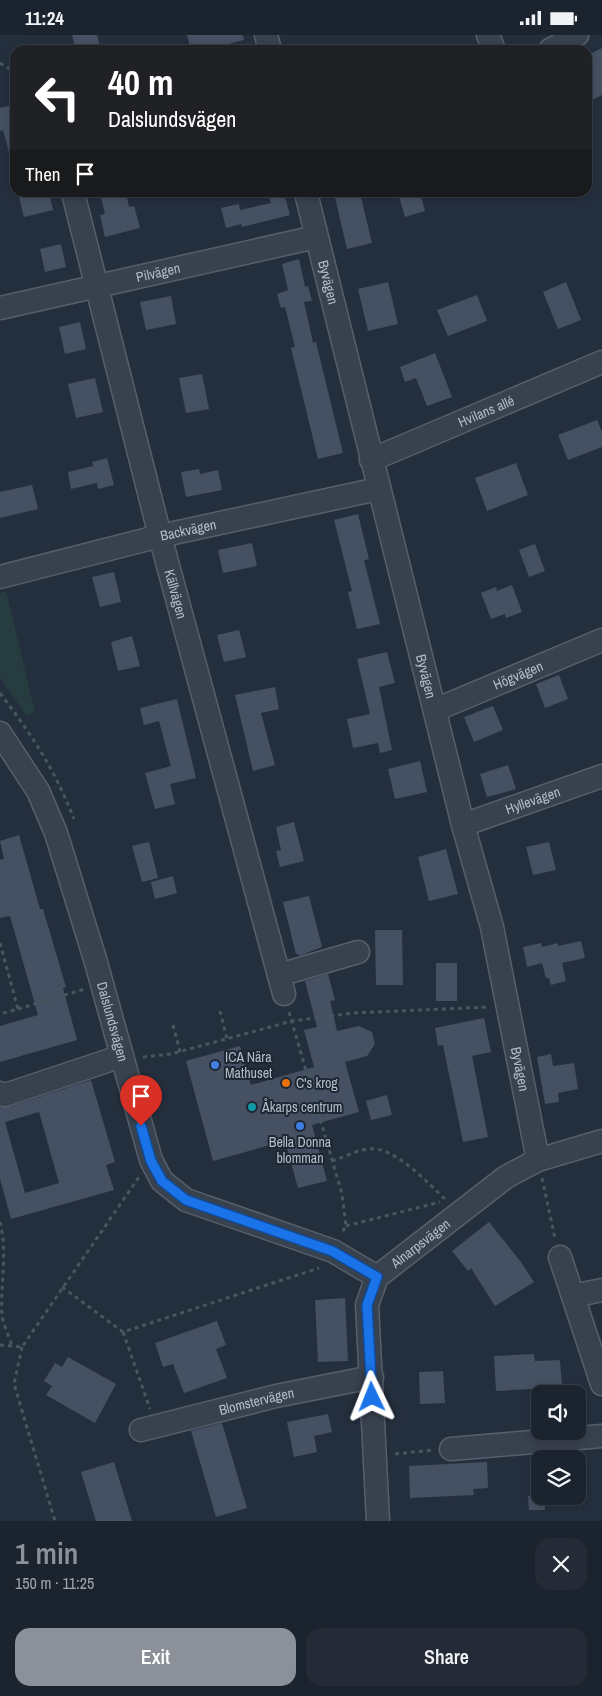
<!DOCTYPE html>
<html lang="en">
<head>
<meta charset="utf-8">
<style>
  :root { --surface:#1b232e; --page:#242b36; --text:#f1f3f6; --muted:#a0a4aa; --line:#39404a; --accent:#8c9099 }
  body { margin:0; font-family:"Archivo Narrow",sans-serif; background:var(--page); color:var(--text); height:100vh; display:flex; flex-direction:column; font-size:19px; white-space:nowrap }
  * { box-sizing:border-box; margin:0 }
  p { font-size:16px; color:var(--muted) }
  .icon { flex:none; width:28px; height:28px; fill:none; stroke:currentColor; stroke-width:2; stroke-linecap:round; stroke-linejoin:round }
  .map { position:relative; height:1486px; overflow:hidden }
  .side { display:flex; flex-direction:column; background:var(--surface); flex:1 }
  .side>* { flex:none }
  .guide { position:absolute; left:10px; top:10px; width:582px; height:152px; border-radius:15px; box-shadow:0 2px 8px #0003,0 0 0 1px var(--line); background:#202124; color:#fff; overflow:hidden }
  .controls { position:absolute; left:531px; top:1350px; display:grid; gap:10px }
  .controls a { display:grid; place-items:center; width:55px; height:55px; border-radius:10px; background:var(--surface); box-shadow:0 2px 8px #0003,0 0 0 1px var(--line); font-size:25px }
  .pin { position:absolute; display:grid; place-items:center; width:42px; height:42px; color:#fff; margin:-51px -21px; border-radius:50% 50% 50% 0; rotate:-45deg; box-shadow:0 0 5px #0007 }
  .pin .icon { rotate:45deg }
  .me { position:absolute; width:55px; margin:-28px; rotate:358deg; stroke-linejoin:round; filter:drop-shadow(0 0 4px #0008) }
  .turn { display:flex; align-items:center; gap:18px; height:105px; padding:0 15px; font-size:22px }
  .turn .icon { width:65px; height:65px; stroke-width:2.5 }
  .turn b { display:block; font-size:35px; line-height:42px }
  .then { display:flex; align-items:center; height:48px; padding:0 15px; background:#0003; gap:10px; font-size:19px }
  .round { display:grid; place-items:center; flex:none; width:52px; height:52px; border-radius:15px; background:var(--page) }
  .summary { display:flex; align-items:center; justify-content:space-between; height:85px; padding:0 15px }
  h1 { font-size:30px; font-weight:600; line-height:38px; color:var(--accent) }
  .action { display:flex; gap:10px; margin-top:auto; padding:10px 15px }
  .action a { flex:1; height:58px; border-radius:15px; background:var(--accent); color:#fff; font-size:20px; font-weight:600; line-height:58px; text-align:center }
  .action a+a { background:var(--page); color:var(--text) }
  .status { display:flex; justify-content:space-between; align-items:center; height:35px; padding:0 25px; background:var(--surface); direction:ltr }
  .status svg { height:14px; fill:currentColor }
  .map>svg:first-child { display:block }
  .green { fill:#263c3f }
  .building { fill:#455162; fill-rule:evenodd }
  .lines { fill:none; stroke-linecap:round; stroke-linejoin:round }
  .minor-casing { stroke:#565f6c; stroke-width:25 }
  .path { stroke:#44595c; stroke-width:3; stroke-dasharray:4 4; stroke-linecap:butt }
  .minor { stroke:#38414e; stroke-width:22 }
  .route-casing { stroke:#114b97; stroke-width:12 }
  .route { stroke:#1a73e8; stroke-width:9 }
  .shop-dot { fill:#3f7fe0; stroke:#1d2633; stroke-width:2 }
  .food-dot { fill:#e8710a; stroke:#1d2633; stroke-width:2 }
  .culture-dot { fill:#0f9aa8; stroke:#1d2633; stroke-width:2 }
  .labels { text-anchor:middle; stroke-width:4; stroke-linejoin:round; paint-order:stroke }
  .street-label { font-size:14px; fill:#b4bcc9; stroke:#1d2633 }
  .poi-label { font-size:14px; fill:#b4bcc9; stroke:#1d2633; text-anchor:start }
</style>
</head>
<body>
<div class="status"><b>11:24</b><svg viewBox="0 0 49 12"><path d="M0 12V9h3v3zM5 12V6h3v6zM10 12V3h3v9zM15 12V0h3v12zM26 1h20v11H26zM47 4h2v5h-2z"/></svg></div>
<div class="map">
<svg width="602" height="1486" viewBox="0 0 602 1486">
  <rect width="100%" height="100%" fill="#242f3e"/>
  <!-- green -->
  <polygon class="green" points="6,556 35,677 26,680 0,643 0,558"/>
  <!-- building -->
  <g class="building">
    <polygon points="72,0 97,0 101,15 76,15"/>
    <polygon points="187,0 243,0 244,5 205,15 191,15"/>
    <polygon points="602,13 602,60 588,67 588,20"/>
    <polygon points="15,69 15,121 10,121 3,95 0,96 0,73"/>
    <polygon points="18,158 49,158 53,175 24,182"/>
    <polygon points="100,158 126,158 129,172 134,171 140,193 105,202 100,180 105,179"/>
    <polygon points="268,158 284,158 290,180 242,192 241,189 226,193 221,173 239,169 240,175 271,168"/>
    <polygon points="334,158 360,158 372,208 347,214"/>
    <polygon points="398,158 420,158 425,176 405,182"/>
    <polygon points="61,209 66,232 45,237 40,214"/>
    <polygon points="299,224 305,252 308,251 312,266 304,267 313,308 316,307 343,418 318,424 291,313 295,312 285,272 281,273 277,259 288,255 282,229"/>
    <polygon points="388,247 398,289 368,296 358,254"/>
    <polygon points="566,247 581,285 558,294 543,257"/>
    <polygon points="477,260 487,286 448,301 437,275"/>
    <polygon points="171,261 176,289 146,295 140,267"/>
    <polygon points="80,287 86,314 65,319 59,292"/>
    <polygon points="435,318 452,362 427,371 416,343 405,347 400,332"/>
    <polygon points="202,339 209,374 186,378 179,343"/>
    <polygon points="95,343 103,377 76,383 68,349"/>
    <polygon points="597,385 602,397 602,412 568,425 558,400"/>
    <polygon points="107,423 114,450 98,454 97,448 71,454 68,437 93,431 92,427"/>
    <polygon points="516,428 528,460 487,476 475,443"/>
    <polygon points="199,434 200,439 218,435 222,455 186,462 181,437"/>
    <polygon points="32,450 38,474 0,483 0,457"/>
    <polygon points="358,479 369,524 364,525 380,589 357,594 348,557 352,556 334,485"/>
    <polygon points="252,508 257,531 223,538 218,515"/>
    <polygon points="535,509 545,536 529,542 519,515"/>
    <polygon points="114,537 121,567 100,572 92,542"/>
    <polygon points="512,550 522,577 506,583 505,579 491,584 481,558 496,552 497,556"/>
    <polygon points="239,595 246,622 224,627 217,600"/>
    <polygon points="132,601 140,631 118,636 111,607"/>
    <polygon points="387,617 395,648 379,652 392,715 380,718 378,708 353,713 347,684 370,679 357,624"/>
    <polygon points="559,640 568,664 545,673 536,649"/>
    <polygon points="275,652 279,674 261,678 275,730 253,736 235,660"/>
    <polygon points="177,664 196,743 170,749 175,769 155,774 145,738 171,731 159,686 144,690 140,673"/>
    <polygon points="493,671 503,695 474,707 464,682"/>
    <polygon points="420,726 427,757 395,764 388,734"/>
    <polygon points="508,730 516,754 487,762 480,739"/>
    <polygon points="294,787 304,826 280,832 276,816 281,815 276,792"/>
    <polygon points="19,800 40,874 43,874 66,952 63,953 77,1005 0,1027 0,991 38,980 10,881 0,883 0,825 4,824 0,806"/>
    <polygon points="149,807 158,843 142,847 132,811"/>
    <polygon points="549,807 556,835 533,840 526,812"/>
    <polygon points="446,814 458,859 429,866 418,822"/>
    <polygon points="173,841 177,858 155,864 151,847"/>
    <polygon points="309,861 322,912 299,921 298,919 296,919 283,867"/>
    <polygon points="375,895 402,895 403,950 376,950"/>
    <polygon points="581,906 585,923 562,928 566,946 551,950 549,943 546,943 542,928 527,932 523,912 541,908 542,912 558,908 558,911"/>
    <rect x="436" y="928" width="21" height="38"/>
    <polygon points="328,939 335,965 330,966 337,996 359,991 372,997 375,1009 367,1021 345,1027 359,1077 312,1090 327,1146 298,1153 285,1106 213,1126 186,1026 240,1011 251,1050 314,1032 304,995 317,992 305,946"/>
    <polygon points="484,983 491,1017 472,1021 488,1102 463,1107 443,1010 438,1011 435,993"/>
    <polygon points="551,1019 553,1031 574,1028 578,1054 558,1058 559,1067 545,1069 537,1022"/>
    <path d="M 91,1045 L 115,1127 L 106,1130 L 114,1155 L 11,1184 L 0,1144 L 0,1072 L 9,1072 ZM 39,1077 L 59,1148 L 25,1158 L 5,1087 Z"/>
    <polygon points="387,1060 392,1080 371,1085 366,1066"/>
    <polygon points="489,1187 521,1227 534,1247 495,1271 471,1233 468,1236 452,1216"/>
    <polygon points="345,1263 348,1326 318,1327 315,1265"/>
    <polygon points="217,1286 226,1310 216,1314 227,1343 184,1358 173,1329 163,1332 155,1308"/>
    <polygon points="534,1319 535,1326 560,1325 562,1352 496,1356 494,1321"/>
    <polygon points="68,1322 116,1349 95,1388 46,1360 52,1351 44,1346 55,1328 62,1332"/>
    <polygon points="443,1336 445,1368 420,1369 419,1337"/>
    <polygon points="328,1379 332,1397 314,1401 317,1417 294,1422 287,1387"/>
    <polygon points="222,1388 247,1473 216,1482 191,1396"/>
    <polygon points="114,1427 132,1486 96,1486 81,1437"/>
    <polygon points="487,1427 488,1453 473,1454 474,1460 410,1463 409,1431"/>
    <polygon points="528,1461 544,1461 545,1475 529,1475"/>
  </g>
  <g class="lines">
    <defs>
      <g id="minor">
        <polyline points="266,0 270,15"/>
        <polyline points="488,0 494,15"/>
        <polyline points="550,15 577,0"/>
        <path id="s1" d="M 73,158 L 160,501 L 284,959"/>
        <path id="s2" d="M 306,158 L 463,790 L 492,892 L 538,1125"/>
        <path id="s3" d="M 0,273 L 316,202"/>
        <path id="s4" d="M 371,425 L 602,327"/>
        <path id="s5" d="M 0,542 L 160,501 L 378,454"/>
        <path id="s6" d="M 435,675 L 602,605"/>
        <path id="s7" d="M 0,698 L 38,756 L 56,798 L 95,924 L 151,1125 L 162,1146 L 186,1165 L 333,1216 L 377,1242"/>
        <path id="s8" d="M 463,790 L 602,741"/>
        <polyline points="279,940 358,917"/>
        <polyline points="0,1058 5,1060 122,1021"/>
        <polyline points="560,1222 602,1349"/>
        <polyline points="573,1261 602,1255"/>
        <path id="s9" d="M 141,1395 L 276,1361 L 372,1342"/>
        <polyline points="451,1414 602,1401"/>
        <path id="s10" d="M 378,1486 L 367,1270 L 377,1242 L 506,1142 L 538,1125 L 602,1106"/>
      </g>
    </defs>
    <!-- minor casing -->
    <use href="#minor" class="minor-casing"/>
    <!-- path -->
    <g class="path">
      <polyline points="0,28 11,35 15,35"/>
      <path d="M 0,658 C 32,700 55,735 74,784"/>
      <polyline points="0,908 18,974 0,979"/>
      <polyline points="18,974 85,954"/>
      <polyline points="220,976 227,1004"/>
      <polyline points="289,977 342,1159 346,1191 341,1199"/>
      <polyline points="173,990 180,1017"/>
      <polyline points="143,1022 171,1019 292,986 353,978 489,972"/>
      <path d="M 332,1126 C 344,1122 357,1115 370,1114 C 394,1111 429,1149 446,1165"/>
      <polyline points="542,1143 555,1203"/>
      <path d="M 0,1187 C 8,1218 0,1250 2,1281 C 4,1291 9,1301 12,1311"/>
      <polyline points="346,1191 440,1167"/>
      <polyline points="62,1252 123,1297 319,1233"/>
      <polyline points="123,1297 150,1374"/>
      <polyline points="0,1310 22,1312 139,1142"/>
      <polyline points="22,1312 14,1349 55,1486"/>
      <polyline points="395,1419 433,1415"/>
    </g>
    <!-- minor -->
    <use href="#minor" class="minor"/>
  </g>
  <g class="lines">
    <defs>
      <polyline id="route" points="141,1091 151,1126 162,1146 186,1165 332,1216 377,1242 367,1270 372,1362"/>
    </defs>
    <!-- route casing -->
    <use href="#route" class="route-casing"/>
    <!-- route -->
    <use href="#route" class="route"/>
  </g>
  <!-- markers -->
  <g class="shop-dot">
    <circle cx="215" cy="1030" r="5"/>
    <circle cx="300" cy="1091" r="5"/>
  </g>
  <circle class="food-dot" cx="286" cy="1048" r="5"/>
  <circle class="culture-dot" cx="252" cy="1072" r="5"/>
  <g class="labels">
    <!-- street labels -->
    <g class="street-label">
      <text dy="5" stroke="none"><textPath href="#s3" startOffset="162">Pilvägen</textPath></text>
      <text dy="5" stroke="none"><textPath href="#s2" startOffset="92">Byvägen</textPath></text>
      <text dy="5" stroke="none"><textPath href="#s4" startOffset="125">Hvilans allé</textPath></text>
      <text dy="5" stroke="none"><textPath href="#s5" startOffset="194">Backvägen</textPath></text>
      <text dy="5" stroke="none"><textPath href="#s1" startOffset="414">Källvägen</textPath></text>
      <text dy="5" stroke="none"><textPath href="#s6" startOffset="90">Högvägen</textPath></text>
      <text dy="5" stroke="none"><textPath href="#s2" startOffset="498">Byvägen</textPath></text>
      <text dy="5" stroke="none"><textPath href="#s8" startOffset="74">Hyllevägen</textPath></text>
      <text dy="5" stroke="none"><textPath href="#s7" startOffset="312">Dalslundsvägen</textPath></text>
      <text dy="5" stroke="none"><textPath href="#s2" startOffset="902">Byvägen</textPath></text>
      <text dy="5" stroke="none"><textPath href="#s10" startOffset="301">Alnarpsvägen</textPath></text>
      <text dy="5" stroke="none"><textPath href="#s9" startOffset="119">Blomstervägen</textPath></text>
    </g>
    <!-- poi labels -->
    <g class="poi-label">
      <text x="225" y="1027">ICA Nära<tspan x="225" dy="16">Mathuset</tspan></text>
      <text x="296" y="1053">C's krog</text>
      <text x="262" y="1077">Åkarps centrum</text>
      <text x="300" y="1112" text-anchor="middle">Bella Donna<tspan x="300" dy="16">blomman</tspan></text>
    </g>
  </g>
</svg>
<div class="controls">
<a><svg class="icon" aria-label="sound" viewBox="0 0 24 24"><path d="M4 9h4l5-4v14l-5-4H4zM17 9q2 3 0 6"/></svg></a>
<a><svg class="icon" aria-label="layers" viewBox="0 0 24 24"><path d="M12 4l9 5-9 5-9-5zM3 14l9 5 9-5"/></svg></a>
</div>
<div class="pin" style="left:141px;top:1091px;background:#d93025"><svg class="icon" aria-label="arrive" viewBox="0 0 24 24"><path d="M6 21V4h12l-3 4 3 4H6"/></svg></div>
<svg class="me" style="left:372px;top:1362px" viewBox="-20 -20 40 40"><path d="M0-17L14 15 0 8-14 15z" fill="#1a73e8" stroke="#fff" stroke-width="4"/></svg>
<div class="guide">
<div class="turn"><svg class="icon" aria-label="left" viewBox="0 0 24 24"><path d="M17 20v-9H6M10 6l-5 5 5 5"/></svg><div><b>40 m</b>Dalslundsvägen</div></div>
<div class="then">Then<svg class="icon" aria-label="arrive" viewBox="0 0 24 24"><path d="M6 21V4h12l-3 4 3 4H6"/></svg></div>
</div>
</div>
<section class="side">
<div class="summary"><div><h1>1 min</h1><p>150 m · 11:25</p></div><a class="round"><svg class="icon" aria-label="close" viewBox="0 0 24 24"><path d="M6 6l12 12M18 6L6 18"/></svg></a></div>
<div class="action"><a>Exit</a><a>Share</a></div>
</section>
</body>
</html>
